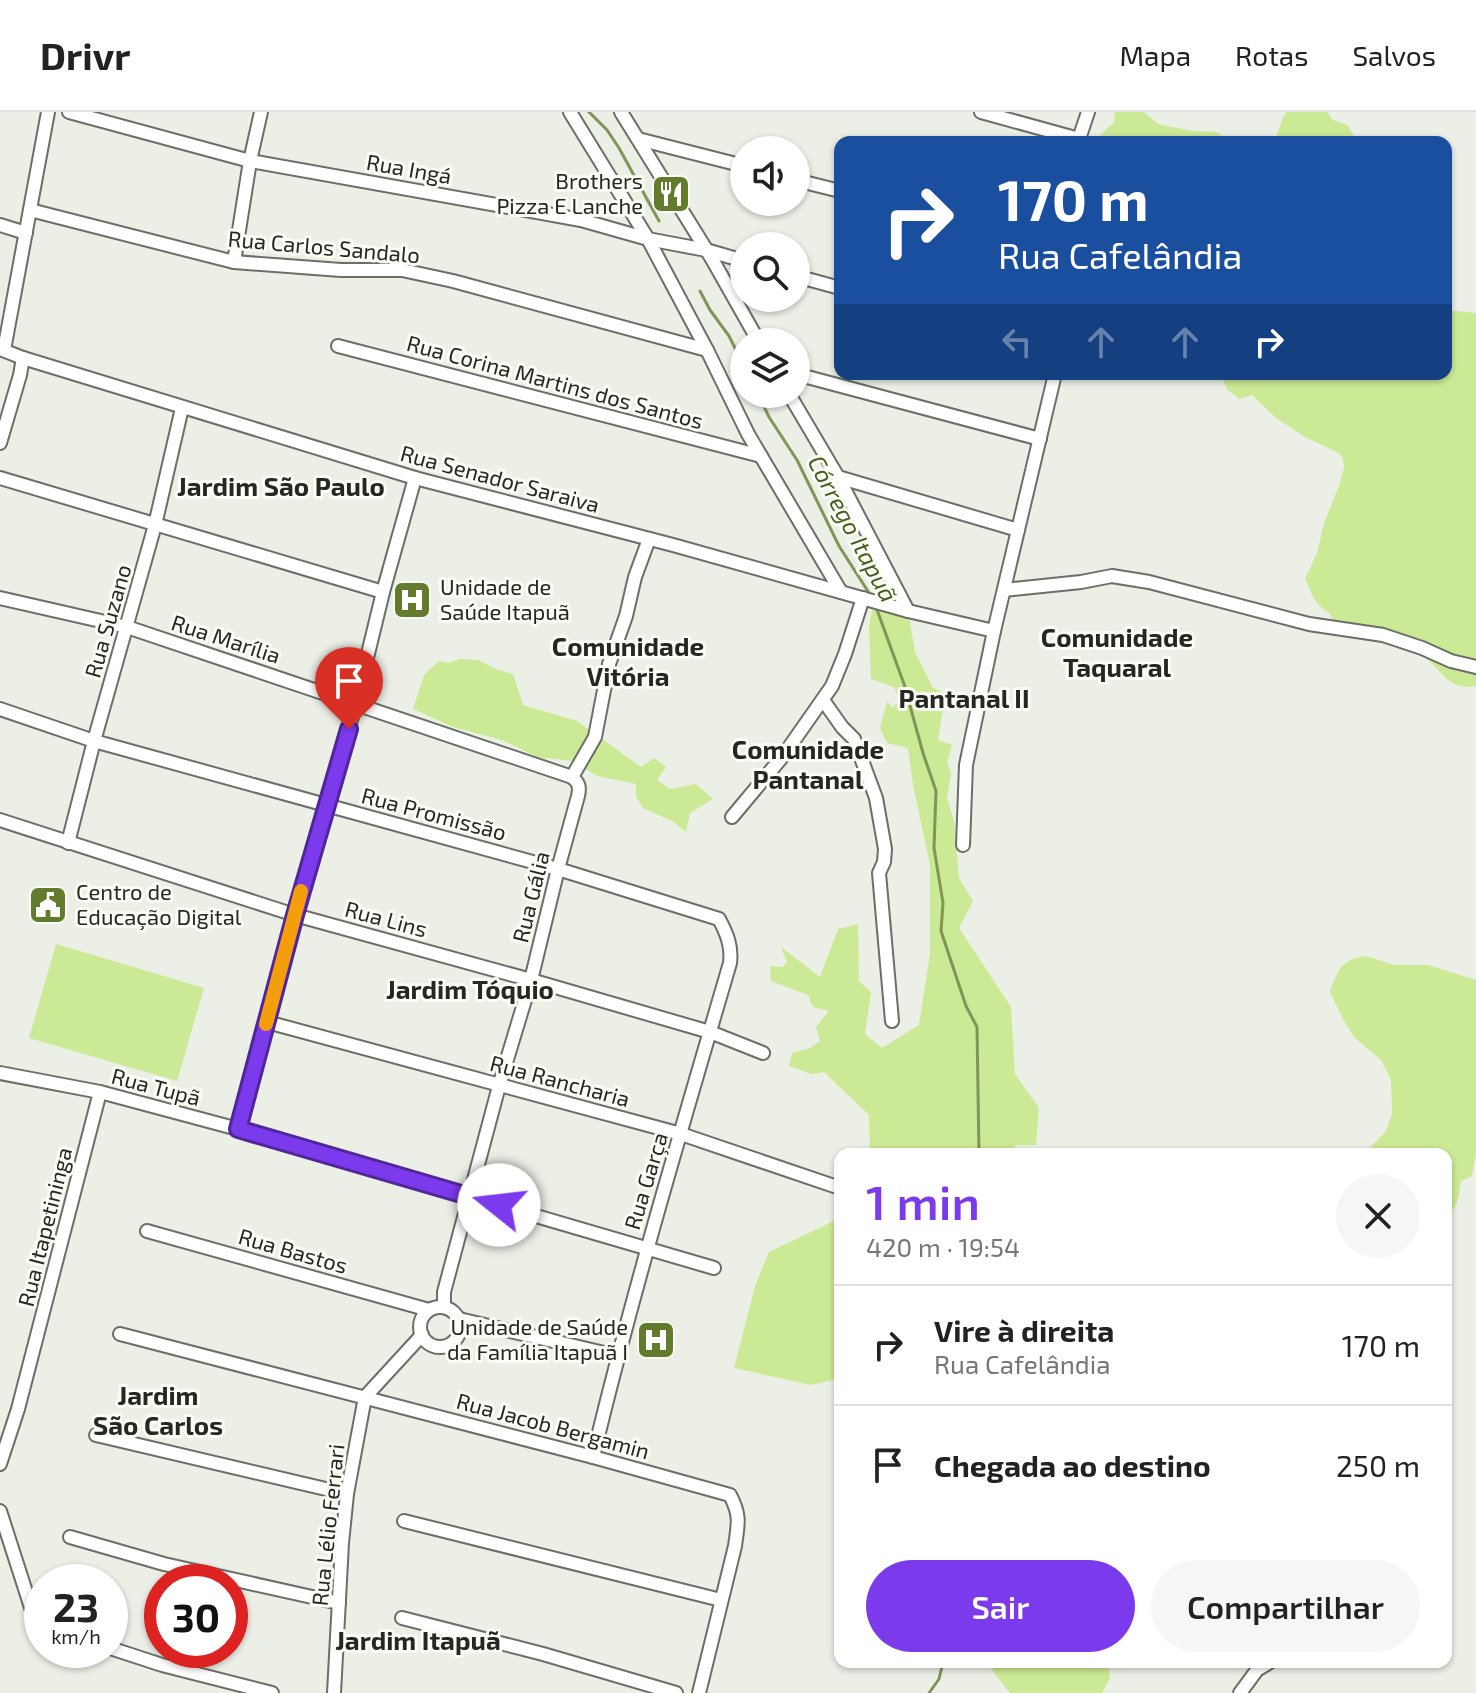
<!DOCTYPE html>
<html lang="pt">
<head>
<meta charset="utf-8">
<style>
  :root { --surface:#fff; --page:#f6f6f6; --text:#222; --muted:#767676; --line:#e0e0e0; --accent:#7c3aed }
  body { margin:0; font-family:"Exo 2",sans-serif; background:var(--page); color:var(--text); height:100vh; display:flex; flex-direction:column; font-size:30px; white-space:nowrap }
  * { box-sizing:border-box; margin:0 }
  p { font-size:26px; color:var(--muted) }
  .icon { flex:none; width:44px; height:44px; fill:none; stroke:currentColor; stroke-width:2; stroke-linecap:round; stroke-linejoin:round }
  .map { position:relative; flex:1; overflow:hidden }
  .details { position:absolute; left:834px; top:1036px; width:618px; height:520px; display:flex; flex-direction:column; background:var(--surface); border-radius:16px; box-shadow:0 2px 6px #0004 }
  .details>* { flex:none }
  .hud { position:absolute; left:834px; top:24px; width:618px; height:244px; border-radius:16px; box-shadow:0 2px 6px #0004; background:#1a4fa0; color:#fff; overflow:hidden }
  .buttons { position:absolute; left:730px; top:24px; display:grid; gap:16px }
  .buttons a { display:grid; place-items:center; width:80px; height:80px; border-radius:50%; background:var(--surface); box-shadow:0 2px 6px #0004; font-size:40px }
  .speed { position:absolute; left:24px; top:1452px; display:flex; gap:16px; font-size:40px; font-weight:700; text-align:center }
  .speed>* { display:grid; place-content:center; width:104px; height:104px; border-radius:50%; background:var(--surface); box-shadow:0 2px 6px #0004; line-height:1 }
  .speed small { font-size:20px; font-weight:400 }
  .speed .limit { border:12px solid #d22; background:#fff; color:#111 }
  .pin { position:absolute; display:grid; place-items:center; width:68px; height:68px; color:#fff; margin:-82px -34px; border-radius:50% 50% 50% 0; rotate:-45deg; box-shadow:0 0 8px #0007 }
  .pin .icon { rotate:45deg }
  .me { position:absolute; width:88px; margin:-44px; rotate:286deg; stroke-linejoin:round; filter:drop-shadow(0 0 6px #0008) }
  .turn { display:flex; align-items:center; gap:28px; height:168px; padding:0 32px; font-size:36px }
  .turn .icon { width:104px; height:104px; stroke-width:2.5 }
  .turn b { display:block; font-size:56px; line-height:68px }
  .lanes { display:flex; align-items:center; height:76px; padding:0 32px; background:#0003; justify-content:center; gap:40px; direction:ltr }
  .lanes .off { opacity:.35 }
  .round { display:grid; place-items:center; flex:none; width:84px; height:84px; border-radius:42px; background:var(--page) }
  .headline { display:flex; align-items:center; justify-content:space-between; height:136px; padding:0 32px }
  h1 { font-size:48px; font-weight:600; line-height:60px; color:var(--accent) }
  .primary-button { display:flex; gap:16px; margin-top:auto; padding:16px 32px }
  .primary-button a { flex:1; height:92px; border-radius:48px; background:var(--accent); color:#fff; font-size:32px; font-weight:600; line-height:92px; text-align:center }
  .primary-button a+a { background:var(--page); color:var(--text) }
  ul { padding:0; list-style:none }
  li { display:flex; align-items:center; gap:24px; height:120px; padding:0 32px; border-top:2px solid var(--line) }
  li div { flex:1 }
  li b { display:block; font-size:30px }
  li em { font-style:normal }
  header { display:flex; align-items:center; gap:48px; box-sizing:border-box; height:112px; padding:0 40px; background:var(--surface); border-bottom:2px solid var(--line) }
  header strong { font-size:38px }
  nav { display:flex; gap:44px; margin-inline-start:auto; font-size:28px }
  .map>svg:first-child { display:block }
  .green { fill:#cce995 }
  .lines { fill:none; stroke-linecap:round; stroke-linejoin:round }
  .stream { stroke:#809558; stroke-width:3 }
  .minor-casing { stroke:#6c6f67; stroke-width:16 }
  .minor { stroke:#fff; stroke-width:12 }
  .route-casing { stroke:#51269a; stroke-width:20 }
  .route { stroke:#7c3aed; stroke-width:14 }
  .slow { stroke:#f59e0b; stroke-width:14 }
  .labels { text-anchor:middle; stroke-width:6; stroke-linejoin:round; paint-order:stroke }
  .street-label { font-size:22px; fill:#262724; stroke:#f9fdf3 }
  .poi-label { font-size:22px; fill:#262724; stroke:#f9fdf3; text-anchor:end }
  .water-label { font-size:24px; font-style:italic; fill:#4a5c20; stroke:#f9fdf3 }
  .quarter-label { font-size:26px; font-weight:bold; fill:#262724; stroke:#f9fdf3 }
</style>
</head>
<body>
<header>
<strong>Drivr</strong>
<nav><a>Mapa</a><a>Rotas</a><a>Salvos</a></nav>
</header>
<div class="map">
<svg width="1476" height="1581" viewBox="0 0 1476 1581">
  <rect width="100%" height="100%" fill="#ebefe6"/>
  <!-- green -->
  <g class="green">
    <polygon points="1115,0 1144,0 1158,12 1192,19 1216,20 1232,30 1093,30 1114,10"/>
    <polygon points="1287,0 1327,0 1333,8 1348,13 1357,30 1274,30 1284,3"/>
    <path d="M 1446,198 L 1476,201 L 1476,574 C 1443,579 1442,553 1419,542 C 1396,532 1353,529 1336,513 C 1335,512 1330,503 1330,502 C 1325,497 1325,499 1320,494 C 1313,488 1310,476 1305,467 L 1317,441 L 1324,411 L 1340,371 L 1344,355 L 1343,347 L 1339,341 L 1305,325 L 1276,306 L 1252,283 L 1239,287 L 1228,278 L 1223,269 L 1231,262 L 1446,262 Z"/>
    <polygon points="874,489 908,499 915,540 933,576 949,583 942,602 938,628 952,633 947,651 951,660 947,687 954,708 959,766 973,789 959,816 1011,895 1015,962 1039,996 1036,1033 1015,1033 1015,1042 870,1042 869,1003 824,960 812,962 789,954 792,941 810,936 820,929 816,915 829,899 813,895 808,883 771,869 770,854 783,855 787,850 781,835 820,865 838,817 858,812 859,869 871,880 865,922 882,936 919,913 930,841 930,753 913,673 908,636 887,631 880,616 887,589 893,596 899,588 894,575 871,567 869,515"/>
    <polygon points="460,547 478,548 498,558 513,562 523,593 577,609 641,655 654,646 666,655 657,668 670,677 696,672 713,687 690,701 686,720 674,710 643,696 636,685 636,672 597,664 573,649 537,645 502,628 453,615 413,597 424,563 439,549 449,551"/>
    <polygon points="56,832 204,876 177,969 29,926"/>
    <path d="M 1366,844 L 1394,853 L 1428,853 L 1476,868 L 1476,1041 L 1472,1064 L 1461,1069 C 1459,1081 1459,1098 1446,1102 L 1446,1042 L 1364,1042 L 1386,1019 L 1392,1002 L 1391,968 L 1382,949 L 1354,925 L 1344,909 L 1330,880 C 1338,857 1341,848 1366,844 Z"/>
    <polygon points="840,1106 840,1266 811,1273 734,1256 755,1174 769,1140"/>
    <polygon points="986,1550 1108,1550 1110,1566 1102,1581 1010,1581"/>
  </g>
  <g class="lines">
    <!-- stream -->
    <g class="stream">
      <polyline points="589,0 607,18 619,36 659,109"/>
      <polyline points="700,179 710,198 729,224 744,254"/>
      <polyline points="758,282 769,305 797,348 839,434 871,484"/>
      <polyline points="876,495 904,572 923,641 936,679 934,736 943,791 941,819 966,894 977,915 979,1042"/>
      <polyline points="929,1581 939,1567 943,1550"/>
    </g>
    <defs>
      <g id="minor">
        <polyline points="69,0 250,49 581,108 648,127 706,138 744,149"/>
        <polyline points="570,0 648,127 707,238 748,322 841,480"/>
        <polyline points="621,0 712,147 759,230"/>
        <polyline points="981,0 1079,27"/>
        <polyline points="638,27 744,54"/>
        <polyline points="1078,30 1088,0"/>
        <polyline points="796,68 840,79"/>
        <polyline points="30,98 234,150 341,158 402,158 453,169 707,238"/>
        <polyline points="0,113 26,121"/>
        <polyline points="234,150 250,49 261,0"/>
        <polyline points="796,164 840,176"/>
        <polyline points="338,234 761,344"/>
        <polyline points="0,237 23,246 415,366 673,433 908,499 994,519"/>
        <polyline points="4,238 48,0"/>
        <polyline points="796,262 1040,327"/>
        <polyline points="789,282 838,365 908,499"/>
        <polyline points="0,331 20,263 23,246"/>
        <polyline points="838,365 1018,418"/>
        <polyline points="0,366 383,480"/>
        <polyline points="1004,478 1081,470 1112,464 1149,470 1309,512 1383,523 1422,536 1451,549 1476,555"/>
        <polyline points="0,486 127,515 572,665"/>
        <polyline points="823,588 842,615 854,627 876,686 885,737 884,750 879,761 892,909"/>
        <path d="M 0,597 L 94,629 L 558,757 L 719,807 C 727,822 732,834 730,851 C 682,1015 633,1179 593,1345"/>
        <polyline points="572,665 595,625 609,552 626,504 635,465 649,427"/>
        <polyline points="732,705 783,644 832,574 845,542 863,486"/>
        <polyline points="0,708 295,803 531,868 710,920 763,941"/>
        <polyline points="68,731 94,629 155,413 182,296"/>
        <polyline points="963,733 966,653 994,519 1055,262"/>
        <polyline points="267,910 681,1022 840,1076"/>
        <polyline points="0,961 100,980 238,1017 714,1156"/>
        <polyline points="238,1017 295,803 356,591 383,480 415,366"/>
        <polyline points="147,1119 429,1198"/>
        <path d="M 444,1195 L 444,1180 L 499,974 L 531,868 L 558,757 L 578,684 C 580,675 579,671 572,665"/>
        <circle cx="440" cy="1215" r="20"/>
        <polyline points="459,1207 617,1244"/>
        <path d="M 120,1222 L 593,1345 L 730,1383 C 741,1404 738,1412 735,1434 L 699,1581"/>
        <polyline points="96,1323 347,1382"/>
        <polyline points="0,1352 18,1297 100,980"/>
        <polyline points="0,1399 36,1511 42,1513"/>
        <polyline points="404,1409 721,1488"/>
        <polyline points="70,1425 164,1452 339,1491"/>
        <polyline points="402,1506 543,1542 676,1581"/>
        <polyline points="110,1536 162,1553 272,1581"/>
        <polyline points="334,1581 342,1431 347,1382 365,1285 422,1223"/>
        <polyline points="1240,1581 1257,1558 1270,1550"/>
      </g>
    </defs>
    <!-- minor casing -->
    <use href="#minor" class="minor-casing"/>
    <!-- minor -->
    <use href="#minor" class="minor"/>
  </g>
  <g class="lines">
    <defs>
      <polyline id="route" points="349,617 295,803 238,1017 499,1093"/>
    </defs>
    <!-- route casing -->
    <use href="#route" class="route-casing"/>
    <!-- route -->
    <use href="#route" class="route"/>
    <!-- slow -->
    <polyline class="slow" points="266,912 301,779"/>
  </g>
  <!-- icons -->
  <defs>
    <symbol id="restaurant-square" viewBox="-11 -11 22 22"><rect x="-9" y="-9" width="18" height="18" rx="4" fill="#637b2d" stroke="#f9fdf3"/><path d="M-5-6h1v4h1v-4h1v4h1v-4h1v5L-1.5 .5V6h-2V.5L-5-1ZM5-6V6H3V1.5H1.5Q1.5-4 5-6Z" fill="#fff"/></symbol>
    <symbol id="hospital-square" viewBox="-11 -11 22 22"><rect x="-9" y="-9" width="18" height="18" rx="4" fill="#637b2d" stroke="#f9fdf3"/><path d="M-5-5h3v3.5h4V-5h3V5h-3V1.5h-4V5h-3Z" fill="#fff"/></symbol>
    <symbol id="civic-square" viewBox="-11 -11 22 22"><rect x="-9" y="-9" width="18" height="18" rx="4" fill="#637b2d" stroke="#f9fdf3"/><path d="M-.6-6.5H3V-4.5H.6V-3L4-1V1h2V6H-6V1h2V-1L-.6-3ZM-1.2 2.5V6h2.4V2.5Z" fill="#fff"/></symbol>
  </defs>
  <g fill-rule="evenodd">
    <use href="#restaurant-square" x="649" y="60" width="44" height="44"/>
    <use href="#hospital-square" x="390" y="466" width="44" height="44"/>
    <use href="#civic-square" x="26" y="771" width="44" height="44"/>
    <use href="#hospital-square" x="634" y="1206" width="44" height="44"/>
  </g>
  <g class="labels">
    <!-- street labels -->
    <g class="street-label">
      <text transform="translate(409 57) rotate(10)" y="8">Rua Ingá</text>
      <text transform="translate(324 135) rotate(5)" y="8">Rua Carlos Sandalo</text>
      <text transform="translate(555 270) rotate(15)" y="8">Rua Corina Martins dos Santos</text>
      <text transform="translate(500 367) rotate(15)" y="8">Rua Senador Saraiva</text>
      <text transform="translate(108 509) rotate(-74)" y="8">Rua Suzano</text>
      <text transform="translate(226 527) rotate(18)" y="8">Rua Marília</text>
      <text transform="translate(434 702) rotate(15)" y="8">Rua Promissão</text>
      <text transform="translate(531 785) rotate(-76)" y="8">Rua Gália</text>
      <text transform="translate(386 807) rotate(15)" y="8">Rua Lins</text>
      <text transform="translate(560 969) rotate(15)" y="8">Rua Rancharia</text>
      <text transform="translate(156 975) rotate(15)" y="8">Rua Tupã</text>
      <text transform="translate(646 1069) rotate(-73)" y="8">Rua Garça</text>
      <text transform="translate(45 1115) rotate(-76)" y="8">Rua Itapetininga</text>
      <text transform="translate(293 1139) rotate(16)" y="8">Rua Bastos</text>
      <text transform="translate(553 1314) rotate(15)" y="8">Rua Jacob Bergamin</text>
      <text transform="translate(328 1413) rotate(-84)" y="8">Rua Lélio Ferrari</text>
    </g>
    <!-- poi labels -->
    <g class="poi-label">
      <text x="643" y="77">Brothers<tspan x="643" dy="25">Pizza E Lanche</tspan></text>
      <text x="440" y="483" text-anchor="start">Unidade de<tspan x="440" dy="25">Saúde Itapuã</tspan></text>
      <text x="76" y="788" text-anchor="start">Centro de<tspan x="76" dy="25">Educação Digital</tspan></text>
      <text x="628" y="1223">Unidade de Saúde<tspan x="628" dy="25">da Família Itapuã I</tspan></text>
    </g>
    <!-- water labels -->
    <g class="water-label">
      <text transform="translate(852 417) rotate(62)" y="8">Córrego Itapuã</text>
    </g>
    <!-- quarter labels -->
    <g class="quarter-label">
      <text x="281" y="384">Jardim São Paulo</text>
      <text x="1117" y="535">Comunidade<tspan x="1117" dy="30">Taquaral</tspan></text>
      <text x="628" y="544">Comunidade<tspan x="628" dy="30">Vitória</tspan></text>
      <text x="964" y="596">Pantanal II</text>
      <text x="808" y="647">Comunidade<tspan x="808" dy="30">Pantanal</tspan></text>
      <text x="470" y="887">Jardim Tóquio</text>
      <text x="158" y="1293">Jardim<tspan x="158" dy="30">São Carlos</tspan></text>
      <text x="418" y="1538">Jardim Itapuã</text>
    </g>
  </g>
</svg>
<div class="buttons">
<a><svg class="icon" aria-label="sound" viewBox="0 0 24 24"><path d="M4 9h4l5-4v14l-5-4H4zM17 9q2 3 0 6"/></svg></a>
<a><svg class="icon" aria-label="search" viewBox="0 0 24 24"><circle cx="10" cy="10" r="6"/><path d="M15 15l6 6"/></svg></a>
<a><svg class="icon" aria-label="layers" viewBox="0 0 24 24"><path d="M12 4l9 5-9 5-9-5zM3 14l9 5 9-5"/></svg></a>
</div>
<div class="speed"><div>23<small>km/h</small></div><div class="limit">30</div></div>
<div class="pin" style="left:349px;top:617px;background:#d93025"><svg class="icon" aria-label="arrive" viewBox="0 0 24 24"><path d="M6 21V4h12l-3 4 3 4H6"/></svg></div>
<svg class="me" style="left:499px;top:1093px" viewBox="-20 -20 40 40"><circle r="19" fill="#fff"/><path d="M0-13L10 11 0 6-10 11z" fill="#7c3aed"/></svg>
<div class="hud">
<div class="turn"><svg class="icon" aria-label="right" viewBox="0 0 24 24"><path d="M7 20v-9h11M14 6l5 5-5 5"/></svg><div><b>170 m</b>Rua Cafelândia</div></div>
<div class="lanes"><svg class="icon off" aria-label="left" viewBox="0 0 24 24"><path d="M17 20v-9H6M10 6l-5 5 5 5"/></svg><svg class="icon off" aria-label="ahead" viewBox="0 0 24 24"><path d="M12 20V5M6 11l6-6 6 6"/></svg><svg class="icon off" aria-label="ahead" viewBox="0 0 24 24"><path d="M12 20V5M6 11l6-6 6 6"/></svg><svg class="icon" aria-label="right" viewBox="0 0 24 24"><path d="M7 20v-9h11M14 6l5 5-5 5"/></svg></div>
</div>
<section class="details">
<div class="headline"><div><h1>1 min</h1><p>420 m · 19:54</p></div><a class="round"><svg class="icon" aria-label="close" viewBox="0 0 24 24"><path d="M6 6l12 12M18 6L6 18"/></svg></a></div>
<ul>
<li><svg class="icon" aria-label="right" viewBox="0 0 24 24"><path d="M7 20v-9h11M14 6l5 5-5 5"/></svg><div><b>Vire à direita</b><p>Rua Cafelândia</p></div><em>170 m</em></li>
<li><svg class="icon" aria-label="arrive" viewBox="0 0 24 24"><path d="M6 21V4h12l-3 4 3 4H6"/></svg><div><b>Chegada ao destino</b></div><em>250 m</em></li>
</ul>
<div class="primary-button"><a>Sair</a><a>Compartilhar</a></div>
</section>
</div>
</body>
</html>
